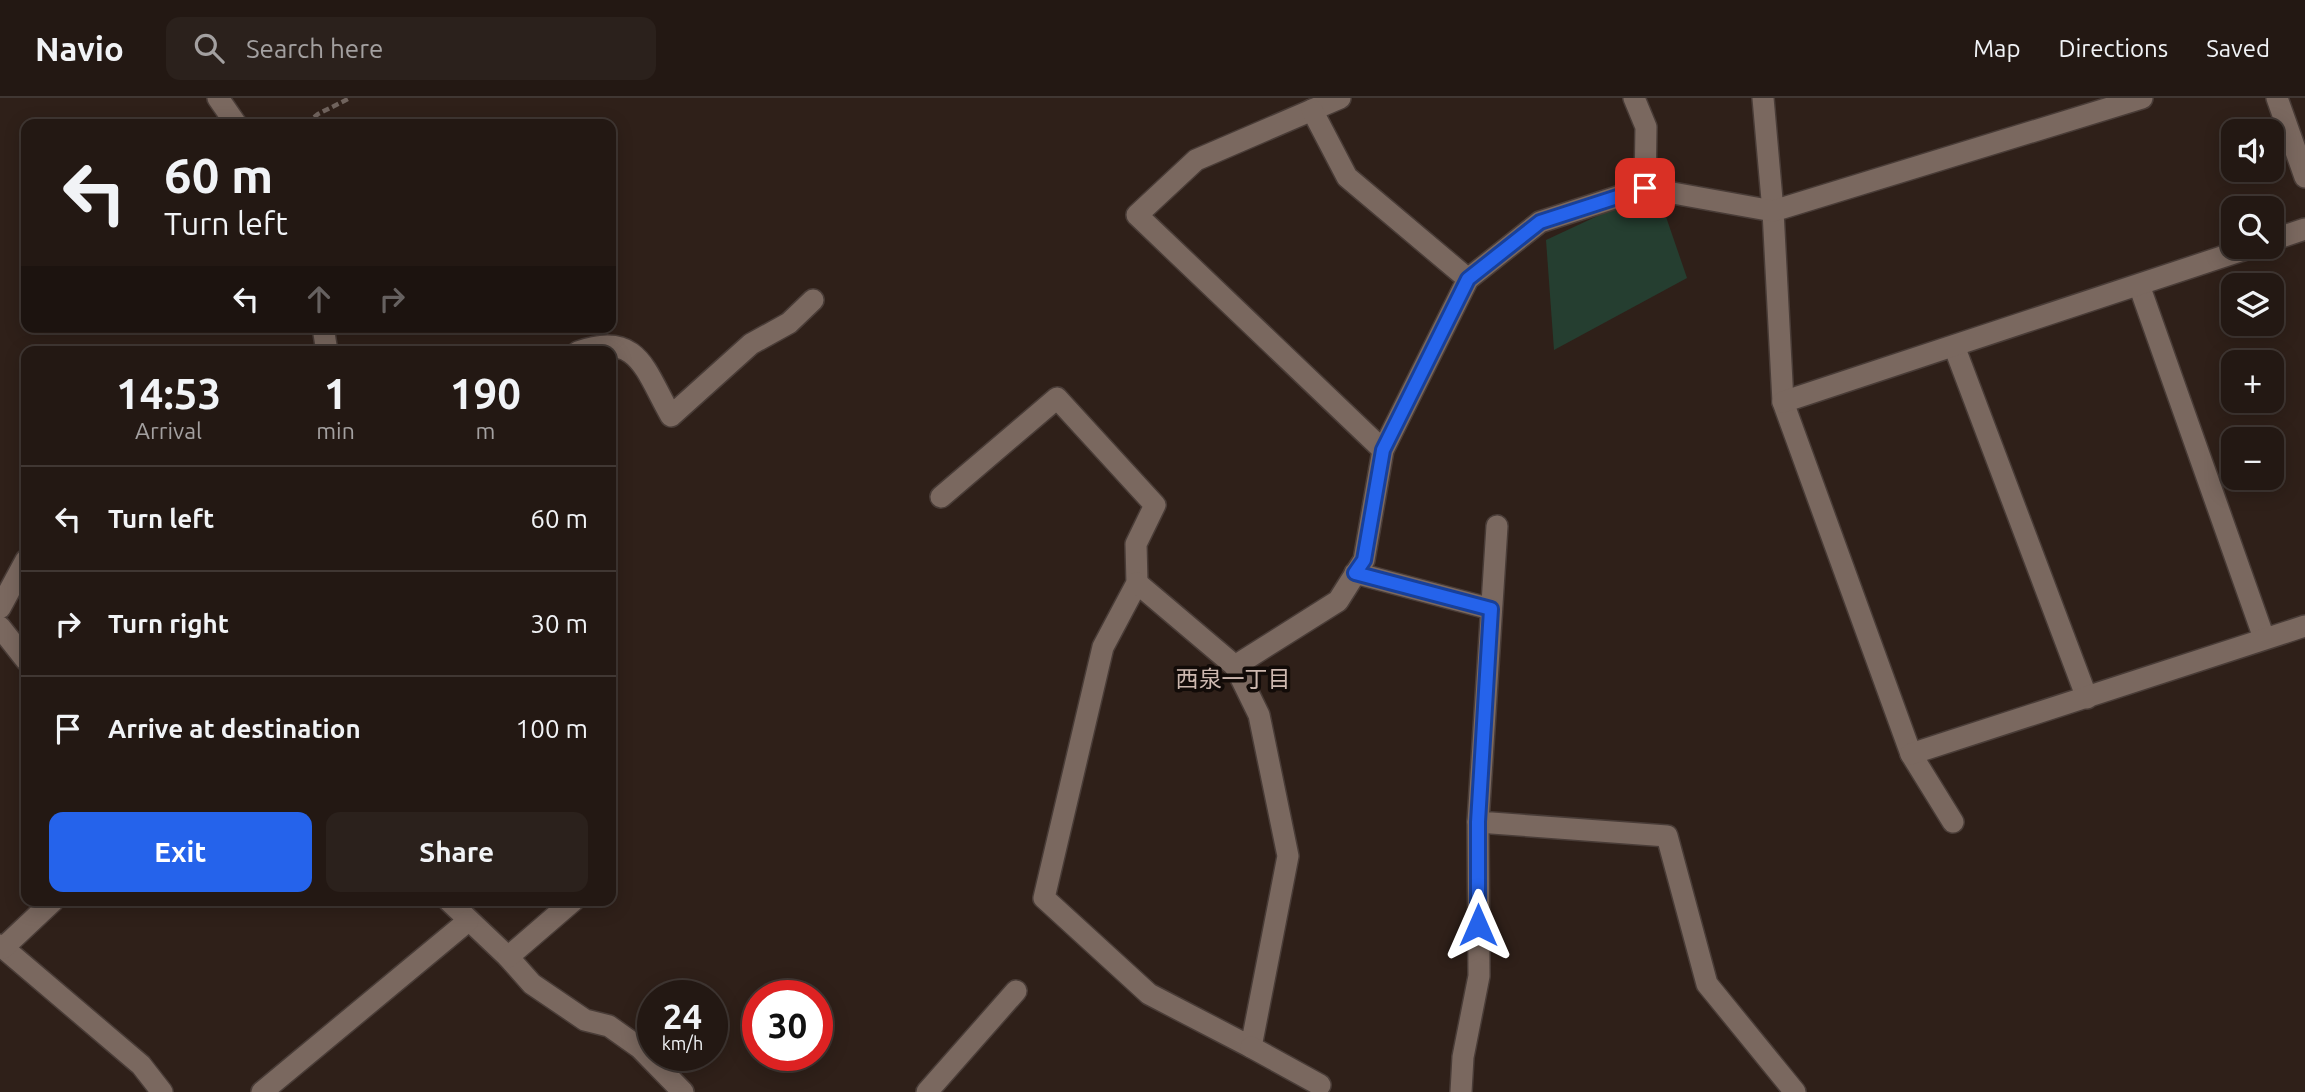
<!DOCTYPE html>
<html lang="en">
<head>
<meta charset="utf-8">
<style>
  :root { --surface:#231813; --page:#2b211c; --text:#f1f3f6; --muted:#a3a0a0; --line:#403733; --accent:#2563eb }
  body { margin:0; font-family:Ubuntu,"Noto Sans JP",sans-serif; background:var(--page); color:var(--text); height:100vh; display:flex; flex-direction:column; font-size:26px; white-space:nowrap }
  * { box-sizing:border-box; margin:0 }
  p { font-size:23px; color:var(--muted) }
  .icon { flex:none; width:38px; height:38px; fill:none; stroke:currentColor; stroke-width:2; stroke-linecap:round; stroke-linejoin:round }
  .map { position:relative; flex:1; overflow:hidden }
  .drawer { position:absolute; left:21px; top:248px; width:595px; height:560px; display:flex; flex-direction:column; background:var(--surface); border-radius:14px; box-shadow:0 4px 18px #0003,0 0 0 2px var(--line) }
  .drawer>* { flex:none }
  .top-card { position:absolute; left:21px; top:21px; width:595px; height:214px; border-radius:14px; box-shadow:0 4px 18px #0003,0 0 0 2px var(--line); background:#231813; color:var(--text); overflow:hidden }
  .fabs { position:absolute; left:2221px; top:21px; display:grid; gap:14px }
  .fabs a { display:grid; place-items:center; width:63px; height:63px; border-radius:14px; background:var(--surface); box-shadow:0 4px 18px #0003,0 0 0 2px var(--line); font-size:35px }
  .speed { position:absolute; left:637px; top:882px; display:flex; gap:14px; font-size:35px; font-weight:700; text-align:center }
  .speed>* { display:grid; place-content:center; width:91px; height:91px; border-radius:50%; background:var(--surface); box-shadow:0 4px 18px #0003,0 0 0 2px var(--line); line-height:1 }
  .speed small { font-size:18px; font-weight:400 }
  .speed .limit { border:10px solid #d22; background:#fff; color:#111 }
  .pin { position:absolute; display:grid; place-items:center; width:60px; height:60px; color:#fff; margin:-30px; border-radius:14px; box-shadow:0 4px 10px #0006 }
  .me { position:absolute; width:77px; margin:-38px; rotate:0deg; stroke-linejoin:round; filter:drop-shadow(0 0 5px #0008) }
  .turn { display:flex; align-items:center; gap:24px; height:147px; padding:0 28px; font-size:32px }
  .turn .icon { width:91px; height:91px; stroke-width:2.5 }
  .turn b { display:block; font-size:49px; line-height:60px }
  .lanes { display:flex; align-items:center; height:66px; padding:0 28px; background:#0003; justify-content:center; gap:35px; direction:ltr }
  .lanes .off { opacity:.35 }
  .eta { display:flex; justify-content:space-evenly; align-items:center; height:119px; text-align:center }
  .eta b { font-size:42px; font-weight:600; line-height:49px }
  .cta { display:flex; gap:14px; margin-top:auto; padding:14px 28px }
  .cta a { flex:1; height:80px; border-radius:14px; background:var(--accent); color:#fff; font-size:28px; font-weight:600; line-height:80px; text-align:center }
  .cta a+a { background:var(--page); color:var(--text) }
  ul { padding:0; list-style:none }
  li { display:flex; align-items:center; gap:21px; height:105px; padding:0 28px; border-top:2px solid var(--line) }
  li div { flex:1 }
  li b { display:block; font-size:26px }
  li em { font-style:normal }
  header { display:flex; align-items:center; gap:42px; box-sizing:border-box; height:98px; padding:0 35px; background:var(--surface); border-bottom:2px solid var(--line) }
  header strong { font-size:33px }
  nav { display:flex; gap:38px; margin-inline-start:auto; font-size:24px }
  .search { width:490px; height:63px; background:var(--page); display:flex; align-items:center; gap:18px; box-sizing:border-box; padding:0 24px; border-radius:14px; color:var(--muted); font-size:26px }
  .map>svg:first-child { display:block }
  .green { fill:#253e30 }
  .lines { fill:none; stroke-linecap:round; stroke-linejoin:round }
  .minor-casing { stroke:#493c37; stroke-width:24 }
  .path { stroke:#70635d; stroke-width:4.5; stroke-dasharray:7 3.5; stroke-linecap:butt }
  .minor { stroke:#7a685f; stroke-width:21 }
  .route-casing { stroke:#184099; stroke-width:18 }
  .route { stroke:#2563eb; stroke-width:12 }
  .labels { text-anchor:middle; stroke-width:7; stroke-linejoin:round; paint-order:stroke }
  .neighbourhood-label { font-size:23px; fill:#ceb9b0; stroke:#120b08 }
</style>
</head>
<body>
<header>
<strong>Navio</strong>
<div class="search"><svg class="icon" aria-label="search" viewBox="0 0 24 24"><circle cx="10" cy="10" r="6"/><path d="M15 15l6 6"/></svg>Search here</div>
<nav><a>Map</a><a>Directions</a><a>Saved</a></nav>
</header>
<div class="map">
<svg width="2305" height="994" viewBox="0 0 2305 994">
  <rect width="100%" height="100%" fill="#2f2019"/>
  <!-- green -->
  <polygon class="green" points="1621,107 1642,108 1665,116 1687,180 1554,252 1546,142"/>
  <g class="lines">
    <defs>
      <g id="minor">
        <polyline points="218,0 236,26"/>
        <polyline points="1340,0 1196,62 1137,117 1383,352"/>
        <polyline points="1634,0 1646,29 1645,90"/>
        <polyline points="1763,0 1773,113 1783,304 1911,656 1953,724"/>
        <polyline points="2277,0 2305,79"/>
        <polyline points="1312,12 1347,79 1468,181"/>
        <polyline points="2272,142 2305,131"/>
        <polyline points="2139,187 2264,540"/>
        <polyline points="323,229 327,254"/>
        <polyline points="1954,248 2087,600"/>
        <path d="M 578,254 C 639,232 645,273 671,318 L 751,246 L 789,225 L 813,202"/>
        <polyline points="1783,304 2252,149"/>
        <polyline points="941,399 1057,300 1155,407 1136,446 1137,485 1103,549 1044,800 1149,896 1251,949 1288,758 1259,617 1235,568 1338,503 1364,462 1383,352 1468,181 1540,124 1645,90 1773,113 2142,0"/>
        <polyline points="1497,428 1478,724 1667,738 1707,886 1795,994"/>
        <polyline points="1355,475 1491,511"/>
        <polyline points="1137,485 1235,568"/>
        <polyline points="0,510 26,462"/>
        <polyline points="0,529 26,562"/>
        <polyline points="1911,656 2305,528"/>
        <polyline points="449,803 508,859 532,886 585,922 609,928 640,950 683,994"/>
        <polyline points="0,847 141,967 162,994"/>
        <polyline points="3,850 53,803"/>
        <polyline points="508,859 573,803"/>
        <polyline points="1251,949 1320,987"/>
        <polyline points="262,994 468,823"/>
        <polyline points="927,994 1016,893"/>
        <polyline points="1461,994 1463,959 1479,878 1478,724"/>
      </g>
    </defs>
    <!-- minor casing -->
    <use href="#minor" class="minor-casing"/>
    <!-- path -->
    <polyline class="path" points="306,26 318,16 350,0"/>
    <!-- minor -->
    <use href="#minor" class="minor"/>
  </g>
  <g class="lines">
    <defs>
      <polyline id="route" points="1478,827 1478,724 1491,511 1355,475 1364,462 1383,352 1468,181 1540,124 1645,90"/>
    </defs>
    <!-- route casing -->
    <use href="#route" class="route-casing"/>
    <!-- route -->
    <use href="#route" class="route"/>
  </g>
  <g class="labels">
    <!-- neighbourhood labels -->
    <g class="neighbourhood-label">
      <text x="1233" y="589">西泉一丁目</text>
    </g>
  </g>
</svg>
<div class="fabs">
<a><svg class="icon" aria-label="sound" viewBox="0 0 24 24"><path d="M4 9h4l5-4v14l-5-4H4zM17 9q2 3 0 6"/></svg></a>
<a><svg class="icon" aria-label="search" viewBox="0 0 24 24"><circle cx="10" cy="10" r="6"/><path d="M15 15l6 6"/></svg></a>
<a><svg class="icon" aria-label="layers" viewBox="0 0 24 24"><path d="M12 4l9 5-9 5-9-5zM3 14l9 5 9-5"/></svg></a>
<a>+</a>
<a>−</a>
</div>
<div class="speed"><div>24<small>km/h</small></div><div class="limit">30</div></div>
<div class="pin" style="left:1645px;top:90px;background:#d93025"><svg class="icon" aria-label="arrive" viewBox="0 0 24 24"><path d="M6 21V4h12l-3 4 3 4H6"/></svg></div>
<svg class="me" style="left:1478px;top:827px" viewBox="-20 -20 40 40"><path d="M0-17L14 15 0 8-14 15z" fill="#2563eb" stroke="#fff" stroke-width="4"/></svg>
<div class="top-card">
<div class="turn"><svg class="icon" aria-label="left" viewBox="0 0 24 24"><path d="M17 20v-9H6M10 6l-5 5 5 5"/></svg><div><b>60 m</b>Turn left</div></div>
<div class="lanes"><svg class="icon" aria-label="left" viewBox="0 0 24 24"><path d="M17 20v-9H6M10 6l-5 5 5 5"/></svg><svg class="icon off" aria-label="ahead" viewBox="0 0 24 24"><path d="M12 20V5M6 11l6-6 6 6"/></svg><svg class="icon off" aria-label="right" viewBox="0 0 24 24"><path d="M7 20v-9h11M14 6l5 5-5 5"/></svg></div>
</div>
<section class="drawer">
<div class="eta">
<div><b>14:53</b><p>Arrival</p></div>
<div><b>1</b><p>min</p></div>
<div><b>190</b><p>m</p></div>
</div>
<ul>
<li><svg class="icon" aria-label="left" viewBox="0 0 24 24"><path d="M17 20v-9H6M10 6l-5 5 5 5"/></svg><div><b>Turn left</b></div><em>60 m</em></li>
<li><svg class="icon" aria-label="right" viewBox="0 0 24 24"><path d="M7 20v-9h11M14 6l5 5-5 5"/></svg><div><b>Turn right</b></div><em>30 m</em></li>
<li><svg class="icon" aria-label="arrive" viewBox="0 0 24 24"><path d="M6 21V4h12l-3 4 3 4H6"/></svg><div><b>Arrive at destination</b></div><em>100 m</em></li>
</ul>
<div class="cta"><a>Exit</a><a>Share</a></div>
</section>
</div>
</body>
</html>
